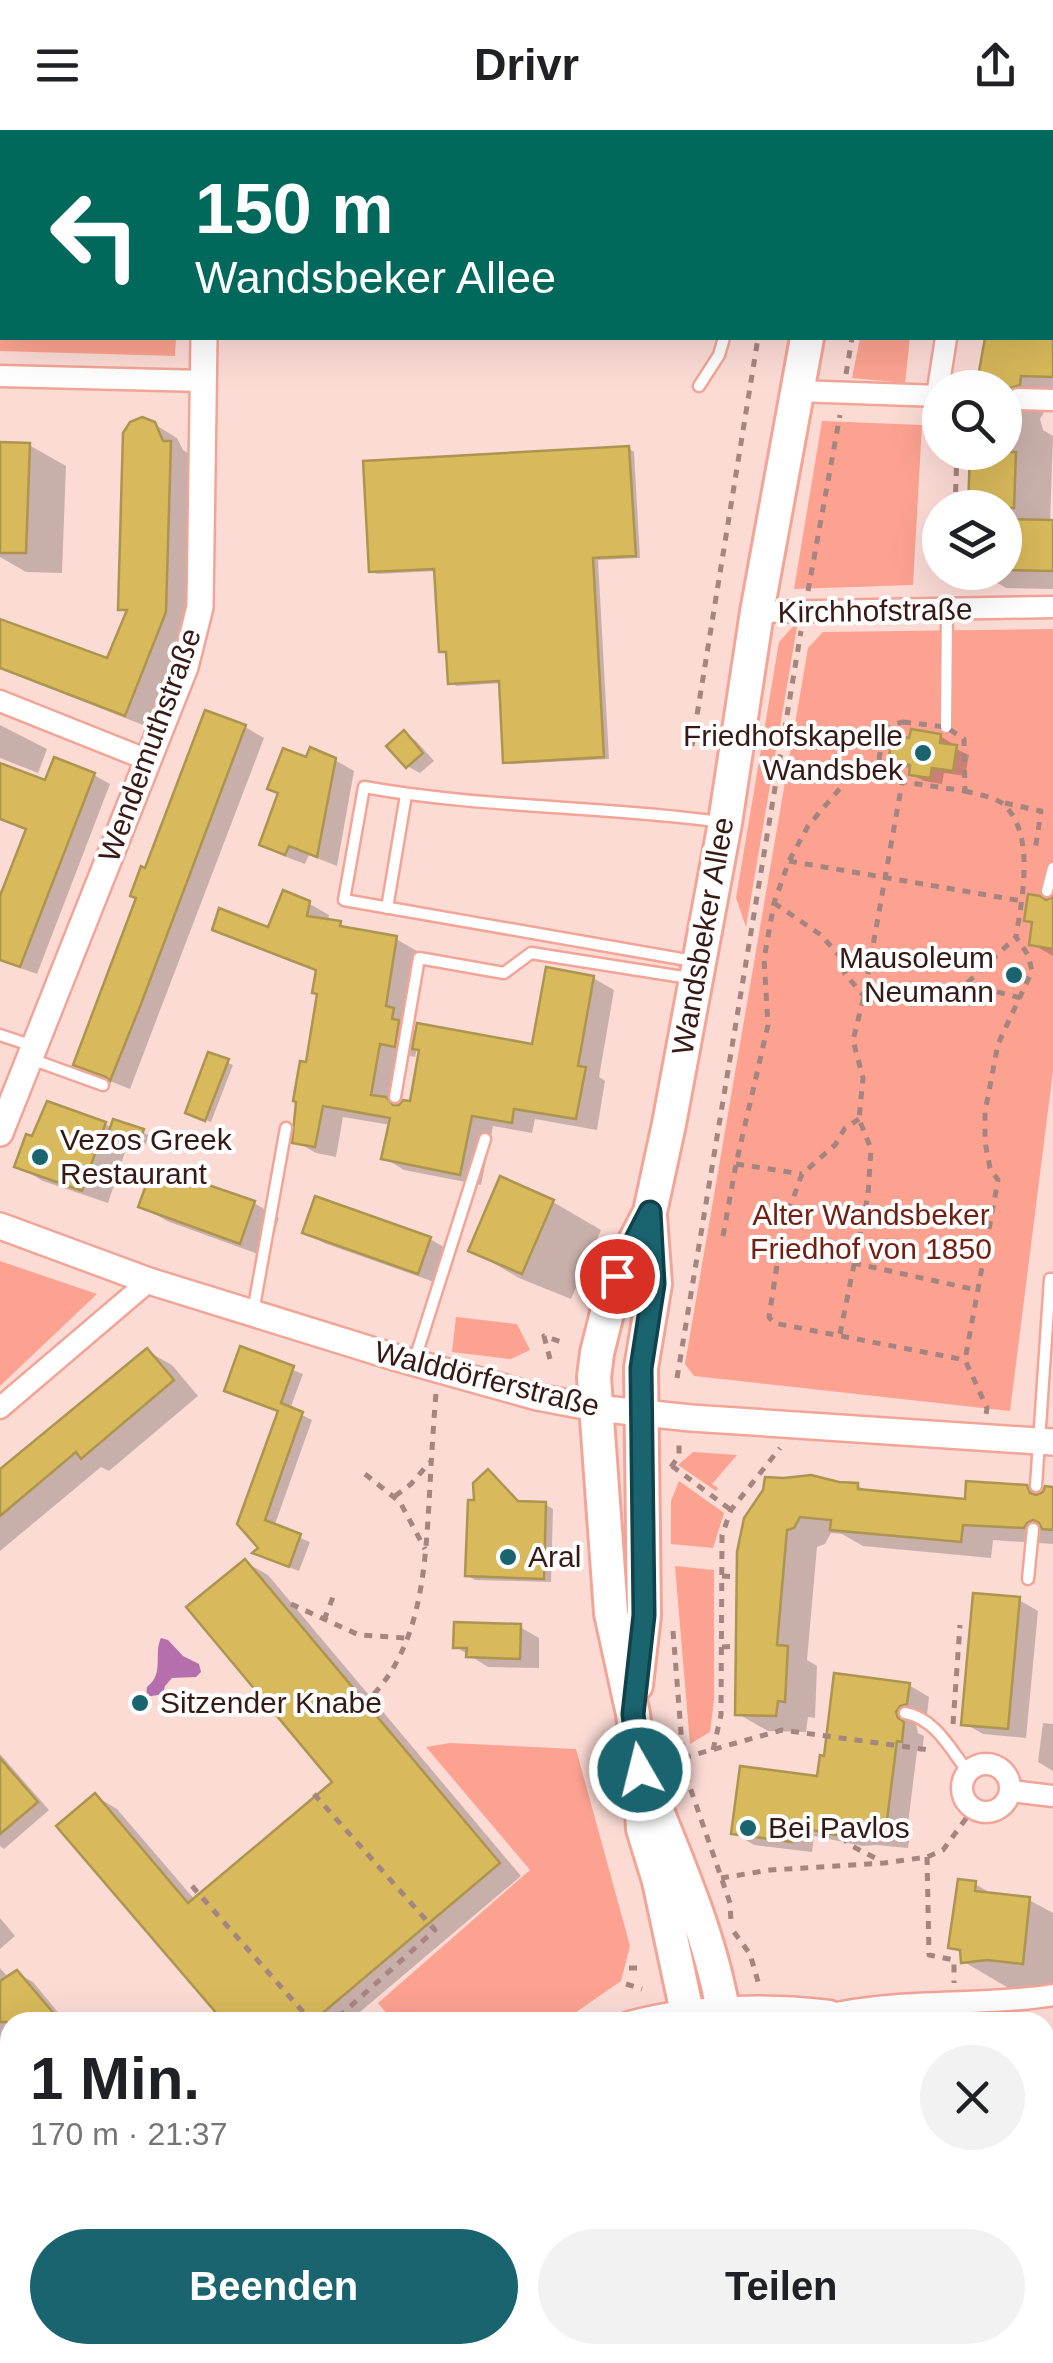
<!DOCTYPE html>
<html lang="de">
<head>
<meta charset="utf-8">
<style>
  :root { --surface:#fff; --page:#f2f2f2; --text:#202124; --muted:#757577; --accent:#1a6470 }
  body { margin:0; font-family:Arial,sans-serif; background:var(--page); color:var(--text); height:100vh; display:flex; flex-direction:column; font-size:38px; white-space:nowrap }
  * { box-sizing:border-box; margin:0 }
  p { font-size:32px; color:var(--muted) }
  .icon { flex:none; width:55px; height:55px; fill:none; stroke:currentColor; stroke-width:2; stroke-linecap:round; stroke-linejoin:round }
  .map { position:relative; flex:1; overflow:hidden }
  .details { position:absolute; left:0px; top:1882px; width:1055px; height:352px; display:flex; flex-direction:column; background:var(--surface); border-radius:30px 30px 0 0; box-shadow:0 10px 40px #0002 }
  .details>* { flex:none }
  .hud { position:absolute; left:0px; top:0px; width:1055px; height:210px; box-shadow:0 10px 40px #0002; background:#00695c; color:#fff; overflow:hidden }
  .tools { position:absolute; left:922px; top:240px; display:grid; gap:20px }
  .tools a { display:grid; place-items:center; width:100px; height:100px; border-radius:50%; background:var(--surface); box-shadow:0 10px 40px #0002; font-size:50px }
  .pin { position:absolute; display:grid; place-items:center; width:85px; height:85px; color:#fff; margin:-42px; border:5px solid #fff; border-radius:50%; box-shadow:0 2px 10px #0007 }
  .me { position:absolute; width:110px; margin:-55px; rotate:352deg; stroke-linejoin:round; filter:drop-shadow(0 0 8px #0008) }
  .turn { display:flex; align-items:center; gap:35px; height:210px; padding:0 30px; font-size:45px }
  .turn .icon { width:130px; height:130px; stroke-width:2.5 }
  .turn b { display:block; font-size:70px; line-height:85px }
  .round { display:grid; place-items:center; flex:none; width:105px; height:105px; border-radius:52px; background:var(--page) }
  .headline { display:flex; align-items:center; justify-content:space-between; height:170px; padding:0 30px }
  h1 { font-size:60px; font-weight:700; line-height:75px }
  .action { display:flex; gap:20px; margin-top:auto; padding:20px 30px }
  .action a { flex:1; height:115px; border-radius:60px; background:var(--accent); color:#fff; font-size:40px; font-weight:700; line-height:115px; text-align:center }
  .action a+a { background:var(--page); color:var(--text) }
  header { display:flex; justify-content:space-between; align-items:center; height:130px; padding:0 30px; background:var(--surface); font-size:45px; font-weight:700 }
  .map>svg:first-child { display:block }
  .green { fill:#fda291 }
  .water { fill:#b56fad }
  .shadow { fill:#0003; fill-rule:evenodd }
  .building { fill:#d8b95b; stroke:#ac954f; stroke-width:2.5 }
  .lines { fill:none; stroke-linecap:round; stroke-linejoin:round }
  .service-casing { stroke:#f2a597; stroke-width:15 }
  .minor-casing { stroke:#f2a597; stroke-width:25 }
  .tertiary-casing { stroke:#f2a597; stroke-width:30 }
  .primary-casing { stroke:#f2a597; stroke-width:38 }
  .path { stroke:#a4857f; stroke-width:5; stroke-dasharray:8 8; stroke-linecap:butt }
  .service { stroke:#fff; stroke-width:10 }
  .minor { stroke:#fff; stroke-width:20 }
  .tertiary { stroke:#fff; stroke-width:25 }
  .primary { stroke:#fff; stroke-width:32 }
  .route-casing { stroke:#114149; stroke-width:25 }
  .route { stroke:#1a6470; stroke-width:18 }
  .poi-dot { fill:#1a6470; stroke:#fff; stroke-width:4 }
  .labels { text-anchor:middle; stroke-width:8; stroke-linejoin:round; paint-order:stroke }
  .street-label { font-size:30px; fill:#371a15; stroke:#fff }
  .poi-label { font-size:30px; fill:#371a15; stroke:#fff; text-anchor:start }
  .park-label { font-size:30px; fill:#721e13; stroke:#fff }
</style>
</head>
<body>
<header><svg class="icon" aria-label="menu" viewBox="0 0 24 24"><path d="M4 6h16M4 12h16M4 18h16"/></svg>Drivr<svg class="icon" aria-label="share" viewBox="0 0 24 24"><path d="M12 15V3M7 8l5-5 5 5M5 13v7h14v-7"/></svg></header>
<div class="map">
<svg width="1053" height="2233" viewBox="0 0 1053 2233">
  <rect width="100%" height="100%" fill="#fcdbd5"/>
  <!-- green -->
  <g class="green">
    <polygon points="0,0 185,0 185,2 2,2 2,208 176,208 175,226 0,221"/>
    <polygon points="860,208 910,208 905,253 852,248"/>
    <polygon points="822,291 922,295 913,455 794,459"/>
    <polygon points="798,491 746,797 736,768 779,512"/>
    <polygon points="1053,499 1053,941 1010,1281 694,1246 685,1234 808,518 823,502"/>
    <polygon points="0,1131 97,1164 0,1256"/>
    <polygon points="456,1187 517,1194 530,1220 511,1229 452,1222"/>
    <polygon points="693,1322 737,1325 712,1354 718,1358 716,1361 678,1335"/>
    <polygon points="679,1351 724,1383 713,1418 671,1414 671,1371"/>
    <polygon points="675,1436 714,1440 714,1570 710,1602 690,1614"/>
    <polygon points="450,1613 576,1619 630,1816 621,1851 562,1892 394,1892 378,1873 530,1740 426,1617"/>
    <polygon points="0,1996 10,2008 10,2098 0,2107"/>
  </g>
  <!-- water -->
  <path class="water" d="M 161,1508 L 168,1510 L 183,1526 L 199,1534 L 201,1542 L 196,1547 L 172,1548 L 165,1556 L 163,1564 L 146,1567 L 147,1557 C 165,1543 153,1524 161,1508 Z"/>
  <!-- shadow -->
  <g class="shadow">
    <rect x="260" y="0" width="70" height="2"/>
    <polygon points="1052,80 1053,276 1047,277 1040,289 1043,300 1053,306 1050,393 1053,393 1053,459 1006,458 979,442 1005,442 1005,258 980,250 989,208 1052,208"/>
    <polygon points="154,294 177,308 183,320 193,326 188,495 148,597 0,539 0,491 108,531 129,483 121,478"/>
    <polygon points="0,315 29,315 66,336 62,443 26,442 0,427"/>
    <polygon points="629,319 634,322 640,428 598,430 609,629 511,634 506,631 501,553 456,556 450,552 448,524 442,520 437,441 377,444 372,441"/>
    <polygon points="0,595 47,619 38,643 0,628"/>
    <polygon points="245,597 264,608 130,959 95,945 76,934 146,741"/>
    <polygon points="404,603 416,611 434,631 420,643 407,636"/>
    <polygon points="940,606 953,614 952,617 969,625 965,646 944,643 942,654 924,651 911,644 912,638 904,637 891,630 911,611"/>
    <polygon points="308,630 335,630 354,641 337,736 309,725 305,734 281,725 262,714"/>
    <polygon points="0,645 46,653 94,645 110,654 37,844 0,831 0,760 5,762 28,701 0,690"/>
    <polygon points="1053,770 1053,826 1032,814 1035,794 1027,790"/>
    <path d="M 308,773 L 329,785 L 328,792 L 340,794 L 353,801 L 396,809 L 417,821 L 406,888 L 414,892 L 413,901 L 415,902 L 534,916 L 593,848 L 614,860 L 599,947 L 605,951 L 597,1000 L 535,989 L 532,1003 L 493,996 L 481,1055 L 404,1040 L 384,1028 L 391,995 L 343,987 L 336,1027 L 316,1023 L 295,1011 L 320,864 L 318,842 L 235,810 L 215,798 L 269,800 ZM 417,919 L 421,922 L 412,974 L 400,978 L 392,973 L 400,924 L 415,927 Z"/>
    <polygon points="210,925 233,935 211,992 193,985"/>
    <polygon points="114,992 149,1005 144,1018 128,1013 108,1073 43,1051 17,1036 34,1009 105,994 112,998"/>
    <polygon points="553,1072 601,1100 571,1169 519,1148 471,1120"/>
    <polygon points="254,1073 279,1088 266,1127 167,1091 141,1076"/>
    <polygon points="305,1102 430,1109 449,1120 437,1153 324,1113"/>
    <polygon points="242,1220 303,1244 290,1279 312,1290 274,1397 310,1412 299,1441 265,1428 261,1419 240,1394 281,1281"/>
    <polygon points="147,1221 172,1235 198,1266 109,1341 101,1337 0,1421 0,1344"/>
    <polygon points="488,1342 496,1346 521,1374 545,1374 553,1379 551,1452 475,1450 467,1445 477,1372"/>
    <polygon points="858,1356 870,1363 967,1371 1027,1358 1040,1366 1053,1359 1053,1414 993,1410 991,1428 863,1416 842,1404 831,1403 825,1414 817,1417 807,1530 817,1536 815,1588 808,1587 806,1602 768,1601 738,1584 746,1389"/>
    <polygon points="245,1432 268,1445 521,1746 348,1892 228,1892 60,1697 95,1666 117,1679 195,1770 335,1652"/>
    <polygon points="1019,1470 1038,1481 1026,1608 983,1604 964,1593"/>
    <polygon points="520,1497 539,1508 539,1538 488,1537 456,1517"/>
    <polygon points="909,1555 929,1567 927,1585 920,1587 916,1594 918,1603 924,1606 922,1622 917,1621 907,1702 910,1704 908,1718 876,1715 863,1716 814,1706 812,1722 754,1715 734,1703 820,1648"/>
    <polygon points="1043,1593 1053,1594 1053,1641 1038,1632"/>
    <polygon points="0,1624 49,1680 4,1719 0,1716"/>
    <polygon points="975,1754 996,1766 1029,1770 1053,1783 1053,1858 1037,1856 1012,1860 964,1832 963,1824 951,1817"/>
    <polygon points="0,1788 15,1806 0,1819"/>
    <polygon points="0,1838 9,1848 17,1843 33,1852 66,1892 10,1892 10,1932 0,1920"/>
    <polygon points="1045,2006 1053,2006 1053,2219 1045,2214"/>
    <polygon points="69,2225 190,2225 181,2233 59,2233"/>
    <polygon points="464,2225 654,2225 473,2230"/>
    <polygon points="819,2225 863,2225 863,2230 829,2230"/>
    <polygon points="941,2225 984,2225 984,2229 949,2230"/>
  </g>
  <!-- building -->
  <g class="building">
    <polygon points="985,208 1053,208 1053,247 1021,246 1020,255 1011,258 976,258"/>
    <polygon points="142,287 155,292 163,311 171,311 166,482 125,586 0,538 0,489 107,528 127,480 118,480 123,303 130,292"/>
    <polygon points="0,312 30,313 26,423 0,423"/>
    <polygon points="629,316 636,426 593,428 604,627 503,633 499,551 448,554 446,522 439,522 434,439 369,442 363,331"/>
    <polygon points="970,322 1016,322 1014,378 968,378"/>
    <polygon points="1005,389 1053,390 1053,441 1005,440"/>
    <polygon points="205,580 246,595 141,874 110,951 106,947 73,935 136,768 130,766 141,736 145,738"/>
    <polygon points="911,599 941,604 940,613 957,615 953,641 932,638 930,648 909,645 910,635 888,631 893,605 909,608"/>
    <polygon points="404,600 423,623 406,638 386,616"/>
    <polygon points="310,617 336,628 317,727 289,716 285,725 259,715 278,663 267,659 283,618 306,627"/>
    <polygon points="54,627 95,643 20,837 0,830 0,766 26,699 0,689 0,633 45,650"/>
    <polygon points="283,760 310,771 307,786 341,791 340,796 397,806 386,876 394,878 392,889 399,890 395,917 380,914 371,965 386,967 393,975 399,975 403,970 410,971 419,920 412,919 417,893 532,914 546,837 594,846 578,936 586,937 576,989 514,979 512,993 472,986 460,1045 381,1029 390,988 323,976 315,1017 292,1013 296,972 293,971 300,931 306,932 317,864 312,863 316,840 212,800 219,778 268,797"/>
    <polygon points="1028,764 1040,766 1046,770 1053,767 1053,819 1029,815 1032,792 1024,791"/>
    <polygon points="208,922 229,929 205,991 185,983"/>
    <polygon points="47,971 106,992 82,1061 14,1037 26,1004 32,1006"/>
    <polygon points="113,989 144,999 138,1017 107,1007"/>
    <polygon points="153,1036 255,1071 240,1114 138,1077"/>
    <polygon points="500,1046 554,1070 522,1144 468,1121"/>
    <polygon points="315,1066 431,1107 418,1144 302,1103"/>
    <polygon points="240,1216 294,1236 281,1273 303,1282 265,1390 301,1404 289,1437 252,1423 258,1418 237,1394 278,1281 224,1261"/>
    <polygon points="147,1218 174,1250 81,1329 76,1322 0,1386 0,1339"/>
    <polygon points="488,1339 518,1371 546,1372 544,1449 465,1446 468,1370 474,1370 473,1353"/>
    <polygon points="811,1345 839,1352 858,1353 858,1359 965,1369 966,1351 1027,1355 1030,1363 1036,1365 1043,1362 1045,1356 1053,1357 1053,1400 1042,1399 1039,1393 1033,1390 1027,1393 1024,1398 963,1395 961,1412 830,1400 831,1390 800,1387 794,1398 787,1400 777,1515 788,1516 785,1572 778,1571 776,1586 735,1585 737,1422 744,1388 763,1360 765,1347 784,1348"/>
    <polygon points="245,1429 500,1733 312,1892 224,1892 56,1696 95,1663 188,1773 332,1652 186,1477"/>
    <polygon points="973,1463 1020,1467 1008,1599 961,1595"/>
    <polygon points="454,1492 521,1494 520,1529 466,1527 467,1518 453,1518"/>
    <polygon points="834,1543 910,1553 907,1574 900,1576 896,1582 898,1588 904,1592 902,1612 897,1611 887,1690 891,1690 888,1708 854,1705 841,1706 794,1696 792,1712 731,1704 740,1636 817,1646 820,1625 824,1626"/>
    <polygon points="0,1628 38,1672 0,1704"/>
    <polygon points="958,1749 976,1751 975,1761 1030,1767 1023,1834 987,1830 961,1833 960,1820 948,1818"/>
    <polygon points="17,1840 61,1892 0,1892 0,1851"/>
  </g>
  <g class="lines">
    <defs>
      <g id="service">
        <polyline points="699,256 719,225 724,208"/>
        <polyline points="946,597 947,481"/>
        <polyline points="1047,761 1053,738"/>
        <polyline points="387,778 406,665"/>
        <path d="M 693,831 L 344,770 L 364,657 C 482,678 603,676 722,692"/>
        <polyline points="0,905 33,916"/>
        <polyline points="31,929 103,955"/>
        <polyline points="395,967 419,828 504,843 531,823 689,848"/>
        <polyline points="253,1182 286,998"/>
        <polyline points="414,1232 485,1009"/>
        <polyline points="1036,1356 1050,1149 1053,1149"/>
        <polyline points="1028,1449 1033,1399"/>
        <path d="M 905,1583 C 935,1588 951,1620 968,1642"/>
        <polyline points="316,2233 319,2225"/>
      </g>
      <g id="minor">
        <polyline points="0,246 204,251"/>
        <polyline points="796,261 940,266"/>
        <polyline points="937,266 946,208"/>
        <polyline points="1018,269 1053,270"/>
        <polyline points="757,482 1053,477"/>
        <polyline points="0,571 148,630"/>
        <polyline points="0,1278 149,1151"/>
        <circle cx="986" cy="1658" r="24"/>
        <polyline points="1011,1661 1053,1666"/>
        <path d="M 629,1892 C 689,1875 768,1873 830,1881"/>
        <path d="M 804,1892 C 816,1889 829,1884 842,1882 C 910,1869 985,1876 1053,1865"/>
        <polyline points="1045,1966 1053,1966"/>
        <polyline points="344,2225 350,2233"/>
        <polyline points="399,2225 405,2233"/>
        <polyline points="202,2233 212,2225"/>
      </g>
      <g id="tertiary">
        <polyline points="209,2 209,0"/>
        <polyline points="0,1003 185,537 200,477 204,208"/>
        <polyline points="0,1096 149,1151 394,1227 537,1267 595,1278 691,1288 1053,1312"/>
      </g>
      <g id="primary">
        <polyline points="865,2 865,0"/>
        <polyline points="636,1555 644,1485 641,1238 655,1154 650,1086"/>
        <path d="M 657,1681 C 685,1750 714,1819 725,1892"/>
        <polyline points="689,1892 659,1751 643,1699 640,1640 633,1584 611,1483 594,1247 597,1223 611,1167 617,1146 650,1082 669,994 725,693 757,482 807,208"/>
        <polyline points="722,2225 722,2233"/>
      </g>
    </defs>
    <!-- service casing -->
    <use href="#service" class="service-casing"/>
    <!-- minor casing -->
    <use href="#minor" class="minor-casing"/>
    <!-- tertiary casing -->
    <use href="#tertiary" class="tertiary-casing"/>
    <!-- primary casing -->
    <use href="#primary" class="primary-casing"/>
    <!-- path -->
    <g class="path">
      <polyline points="812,2 813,0"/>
      <polyline points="913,2 914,0"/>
      <polyline points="846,244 852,208"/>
      <polyline points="955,378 957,322"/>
      <polyline points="953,455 953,442"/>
      <polyline points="808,461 840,285"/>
      <polygon points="903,592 946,597 964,609 965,661 877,648 883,597"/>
      <polyline points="692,616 758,208"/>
      <path d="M 965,661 C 976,664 995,667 1003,674 C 1036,703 1022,769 1016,807 L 1028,825 L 1032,841 L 998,914 L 985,982 L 985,1012 L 990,1038 L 998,1050 L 965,1230 L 987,1278 L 986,1285"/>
      <polyline points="1005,673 1041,681 1035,721"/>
      <polyline points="789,731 1022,771"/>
      <polyline points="774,773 821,805 841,828 845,844 864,866 905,871 944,863 966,854 1016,807"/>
      <polyline points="966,854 1021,868"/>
      <polyline points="859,989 845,998 835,1015 802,1044 783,1096 769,1187 774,1193 965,1230"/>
      <polyline points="736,1034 802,1044"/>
      <polyline points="723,1106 736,1034 768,895 764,829 774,773 789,731 808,696 848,649 861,645 877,648"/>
      <polyline points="853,1133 977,1160"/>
      <polyline points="840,1204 868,1065 871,1019 859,989 863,948 853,910 864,866 902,653"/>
      <polyline points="550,1229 544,1206 564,1213"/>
      <polyline points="677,1248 801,501"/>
      <polyline points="672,1336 731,1380"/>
      <polyline points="671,1337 679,1326 679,1313"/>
      <polyline points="365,1344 400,1372 425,1419"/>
      <polyline points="395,1366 411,1354 430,1332"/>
      <polyline points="722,1446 737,1447"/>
      <polyline points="291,1474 359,1505 406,1508"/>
      <polyline points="324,1490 335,1462"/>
      <polyline points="673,1501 684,1640 730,1773 731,1792"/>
      <polyline points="722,1517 736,1516"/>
      <path d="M 374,1564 C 421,1512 425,1439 429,1373 C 431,1336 433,1299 436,1263"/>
      <polyline points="953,1594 960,1495"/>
      <polyline points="713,1620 721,1585 722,1405 731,1380 780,1318"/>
      <polyline points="683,1628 782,1600 930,1620"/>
      <polyline points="314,1664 435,1800 333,1892"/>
      <polyline points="842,1706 848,1714 881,1731"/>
      <polyline points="927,1727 929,1825 954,1830 954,1853"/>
      <polyline points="721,1748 770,1740 884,1733 927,1727 943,1720 973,1679"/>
      <polyline points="192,1756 312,1892"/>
      <polyline points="734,1802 750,1824 759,1855"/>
      <polyline points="629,1838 645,1838"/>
      <polyline points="626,1854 642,1859"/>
      <polyline points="0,1975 10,1986"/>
      <polyline points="0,2125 10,2115"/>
      <polyline points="1018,2225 1018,2233"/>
      <polyline points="253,2233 263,2225"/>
      <polyline points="296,2233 296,2231"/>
      <polyline points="950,2233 953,2225"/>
    </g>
    <!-- service -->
    <use href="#service" class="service"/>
    <!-- minor -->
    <use href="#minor" class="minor"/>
    <!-- tertiary -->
    <use href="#tertiary" class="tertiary"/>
    <!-- primary -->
    <use href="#primary" class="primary"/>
  </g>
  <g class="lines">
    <defs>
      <polyline id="route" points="617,1146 650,1082 654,1154 641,1238 644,1485 633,1584 640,1640"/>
    </defs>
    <!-- route casing -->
    <use href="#route" class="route-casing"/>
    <!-- route -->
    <use href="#route" class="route"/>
  </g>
  <!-- markers -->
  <g class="poi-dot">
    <circle cx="923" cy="623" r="10"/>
    <circle cx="1014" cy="845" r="10"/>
    <circle cx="40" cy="1027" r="10"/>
    <circle cx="508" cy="1427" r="10"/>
    <circle cx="140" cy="1573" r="10"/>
    <circle cx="748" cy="1698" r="10"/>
  </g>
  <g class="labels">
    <!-- street labels -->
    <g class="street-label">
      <text transform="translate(875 481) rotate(-1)" y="10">Kirchhofstraße</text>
      <text transform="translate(150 615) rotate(-70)" y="10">Wendemuthstraße</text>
      <text transform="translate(703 806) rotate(-80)" y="10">Wandsbeker Allee</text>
      <text transform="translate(487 1249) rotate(14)" y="10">Walddörferstraße</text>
    </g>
    <!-- poi labels -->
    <g class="poi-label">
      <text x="903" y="616" text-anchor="end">Friedhofskapelle<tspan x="903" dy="34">Wandsbek</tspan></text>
      <text x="994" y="838" text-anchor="end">Mausoleum<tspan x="994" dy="34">Neumann</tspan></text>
      <text x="60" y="1020">Vezos Greek<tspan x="60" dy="34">Restaurant</tspan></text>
      <text x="528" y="1437">Aral</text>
      <text x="160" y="1583">Sitzender Knabe</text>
      <text x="768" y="1708">Bei Pavlos</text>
    </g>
    <!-- park labels -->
    <g class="park-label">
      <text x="871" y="1095">Alter Wandsbeker<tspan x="871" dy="34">Friedhof von 1850</tspan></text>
    </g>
  </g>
</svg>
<div class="tools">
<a><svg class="icon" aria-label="search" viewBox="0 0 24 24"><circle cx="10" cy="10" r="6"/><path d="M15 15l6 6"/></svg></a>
<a><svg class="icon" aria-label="layers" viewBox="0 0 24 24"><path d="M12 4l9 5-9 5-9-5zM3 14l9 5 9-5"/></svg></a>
</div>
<div class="pin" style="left:617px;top:1146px;background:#d93025"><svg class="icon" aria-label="arrive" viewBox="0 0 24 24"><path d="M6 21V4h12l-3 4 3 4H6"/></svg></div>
<svg class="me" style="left:640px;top:1640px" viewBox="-20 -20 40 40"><circle r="17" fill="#1a6470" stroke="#fff" stroke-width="3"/><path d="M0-11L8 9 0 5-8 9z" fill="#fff"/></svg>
<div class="hud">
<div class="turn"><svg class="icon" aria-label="left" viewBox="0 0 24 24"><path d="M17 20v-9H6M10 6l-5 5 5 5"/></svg><div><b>150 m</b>Wandsbeker Allee</div></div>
</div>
<section class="details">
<div class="headline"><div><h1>1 Min.</h1><p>170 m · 21:37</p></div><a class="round"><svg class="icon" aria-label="close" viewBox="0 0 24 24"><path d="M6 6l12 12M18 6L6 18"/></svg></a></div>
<div class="action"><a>Beenden</a><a>Teilen</a></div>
</section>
</div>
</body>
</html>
